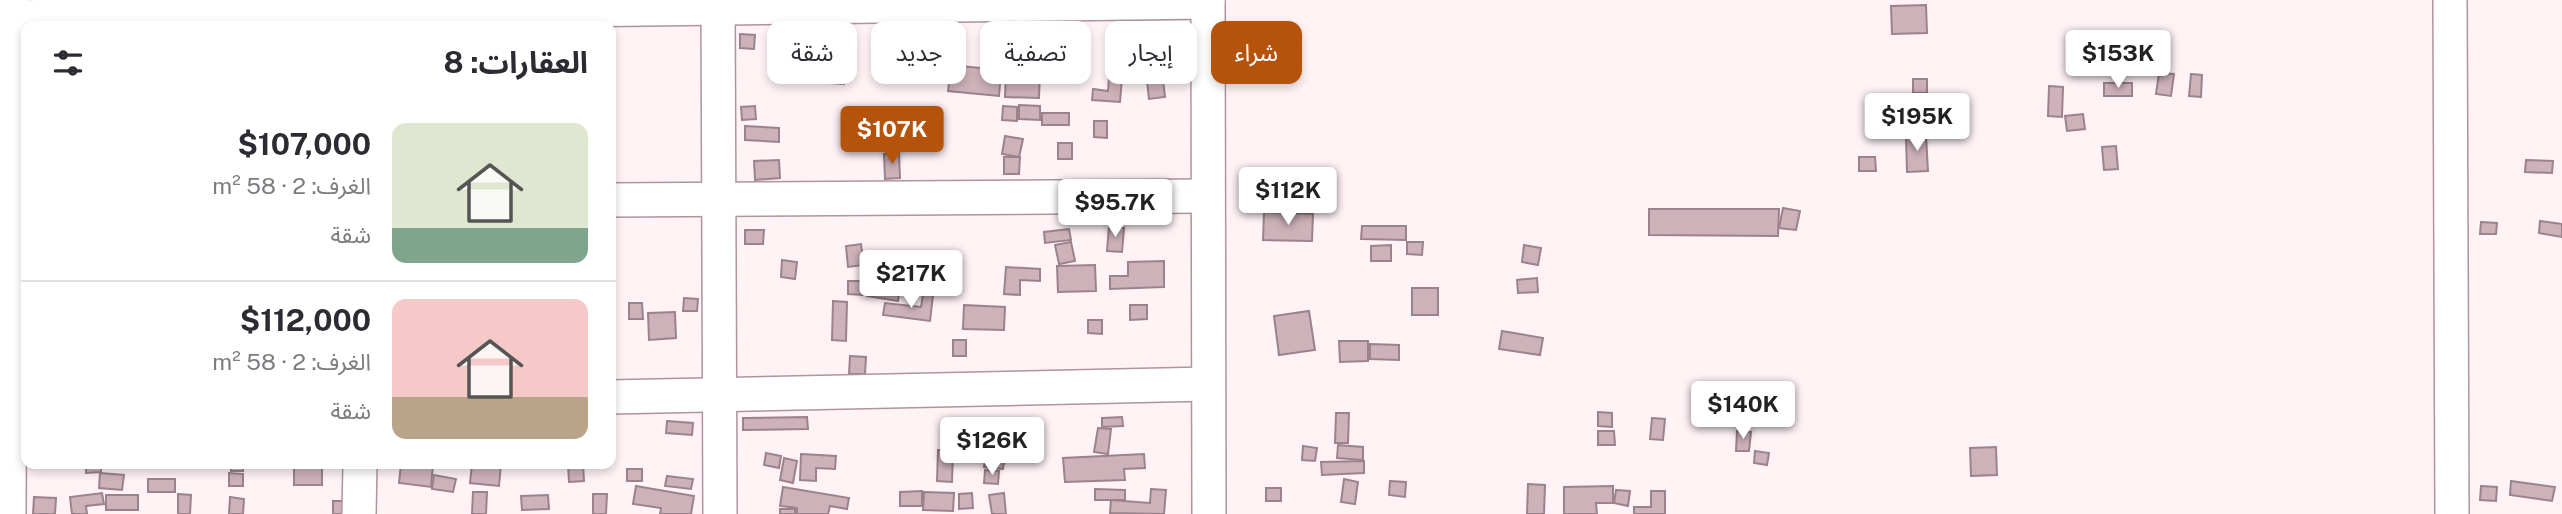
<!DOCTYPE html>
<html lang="ar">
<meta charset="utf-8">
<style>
body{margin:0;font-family:"Public Sans","Noto Sans Arabic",sans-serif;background:#f2f2f3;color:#2b2b33;direction:rtl;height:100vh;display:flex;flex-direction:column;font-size:26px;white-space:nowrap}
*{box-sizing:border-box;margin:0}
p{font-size:23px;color:#7c7c81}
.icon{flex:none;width:38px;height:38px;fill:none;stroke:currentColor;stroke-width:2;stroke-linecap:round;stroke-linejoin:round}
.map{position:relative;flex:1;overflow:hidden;direction:ltr}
.details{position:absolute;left:21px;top:21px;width:595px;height:448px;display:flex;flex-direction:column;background:#fff;border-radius:14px;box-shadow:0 4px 10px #0003;direction:rtl}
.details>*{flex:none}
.hud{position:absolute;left:637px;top:21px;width:665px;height:63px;direction:rtl;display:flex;gap:14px}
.price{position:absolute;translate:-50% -60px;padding:0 16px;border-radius:7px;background:#fff;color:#222;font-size:23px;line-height:46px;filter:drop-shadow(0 2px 4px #0008)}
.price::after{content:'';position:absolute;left:50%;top:42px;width:21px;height:16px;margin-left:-10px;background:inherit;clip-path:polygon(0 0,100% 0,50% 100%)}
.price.selected{background:#b45309;color:#fff}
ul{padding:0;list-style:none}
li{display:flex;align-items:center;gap:21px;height:175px;padding:0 28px}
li+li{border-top:2px solid #e1e1e2}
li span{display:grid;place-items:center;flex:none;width:196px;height:140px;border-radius:14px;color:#555}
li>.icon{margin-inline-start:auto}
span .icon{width:84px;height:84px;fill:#fffc;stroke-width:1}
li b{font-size:30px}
h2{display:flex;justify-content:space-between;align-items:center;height:84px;padding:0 28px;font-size:30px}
.tag{padding:0 24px;border-radius:14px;background:#fff;box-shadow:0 4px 10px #0003;font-size:24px;line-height:63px}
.tag.selected{background:#b45309;color:#fff}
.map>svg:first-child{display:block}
.building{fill:#ceb2ba;stroke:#9c828a;stroke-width:2}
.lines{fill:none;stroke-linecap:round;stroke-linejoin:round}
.minor-casing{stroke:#af949c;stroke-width:36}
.minor{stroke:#fff;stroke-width:33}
</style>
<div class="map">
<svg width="2562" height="514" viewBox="0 0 2562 514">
<rect width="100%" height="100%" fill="#fff3f6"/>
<g class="building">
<path d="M1926,5L1927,33L1892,34L1891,6Z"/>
<path d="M740,34L755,35L754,49L740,48Z"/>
<path d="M781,37L793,39L790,57L778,55Z"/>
<path d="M794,37L816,41L813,58L791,55Z"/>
<path d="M933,47L950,49L947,63L932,61Z"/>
<path d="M992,49L1003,50L999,96L948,91L951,65L990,69Z"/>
<path d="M831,66L845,67L844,84L830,83Z"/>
<path d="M1162,71L1165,97L1149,99L1146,72Z"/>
<path d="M1006,72L1040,73L1039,98L1005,97Z"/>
<path d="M2159,73L2174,74L2171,96L2156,94Z"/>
<path d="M2191,74L2202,75L2201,97L2189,96Z"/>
<path d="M1109,77L1122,78L1120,102L1092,100L1093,89L1108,91Z"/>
<rect x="1913" y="79" width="14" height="14"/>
<rect x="2104" y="83" width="28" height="13"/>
<path d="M2049,86L2063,87L2062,117L2048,116Z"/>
<path d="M1912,104L1927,105V120L1912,119Z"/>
<path d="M1019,105L1040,106V120L1019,119Z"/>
<path d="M755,106L756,119L742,120L741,107Z"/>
<path d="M1003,106L1017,107V121L1002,120Z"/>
<rect x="1042" y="113" width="27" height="12"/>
<path d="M2083,114L2085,129L2067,131L2065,116Z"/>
<path d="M1094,121H1107V138L1094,137Z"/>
<path d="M745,126L779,128V142L745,140Z"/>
<path d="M885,127L899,128V140L885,139Z"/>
<path d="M1906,135H1926L1928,171L1907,172Z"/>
<path d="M1005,136L1023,139L1019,157L1002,154Z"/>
<rect x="1058" y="143" width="14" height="16"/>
<path d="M2116,146L2118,169L2104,170L2102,147Z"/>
<path d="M884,154H899L900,178L885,179Z"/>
<path d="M1004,157H1020L1019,174H1004Z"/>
<path d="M1859,157H1875L1876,171H1859Z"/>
<path d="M779,160L780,178L755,180L754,161Z"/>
<path d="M2526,160L2553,161L2552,173L2525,172Z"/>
<path d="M1783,208L1800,211L1796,230L1779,228Z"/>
<path d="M1649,209H1779L1778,236L1649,235Z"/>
<path d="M1264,212L1313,214L1312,241L1263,240Z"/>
<path d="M2540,221L2562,224V237L2539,233Z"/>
<path d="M2481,222L2497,223L2496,234H2480Z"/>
<path d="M1362,226H1406V240L1361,239Z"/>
<path d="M1109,227L1124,228L1122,252L1107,251Z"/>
<path d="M1069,229L1071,240L1045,243L1044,232Z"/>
<path d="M745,230H764L763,244H745Z"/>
<path d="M1071,242L1075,261L1059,264L1055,245Z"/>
<path d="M1407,242H1423L1422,255L1407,254Z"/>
<path d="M861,244L864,265L848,267L846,246Z"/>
<path d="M1391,245V261H1371V246Z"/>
<path d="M1524,245L1541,248L1538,265L1522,262Z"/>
<path d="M782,260L797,262L795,279L781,277Z"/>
<path d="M1164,261V287L1110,289V276H1128V262Z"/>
<path d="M1095,265L1096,291L1058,292L1057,266Z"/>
<path d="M1006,267L1040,269V281L1020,280V295L1004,294Z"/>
<path d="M1537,278L1538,292L1518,293L1517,280Z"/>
<path d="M848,281H864L863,295L848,294Z"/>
<path d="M869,282L900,287L898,301L867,296Z"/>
<rect x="1412" y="288" width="26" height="27"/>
<path d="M923,294L933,295L930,321L883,315L885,303L921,307Z"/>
<path d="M684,298L698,299L697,311H683Z"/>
<path d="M833,301L847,302L846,341L832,340Z"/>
<path d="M629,303H642L643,319H629Z"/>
<path d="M964,305L1005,307L1004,330L963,329Z"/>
<path d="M1130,305H1147V319L1130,320Z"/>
<path d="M1309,311L1315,350L1279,355L1274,316Z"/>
<path d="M675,312L676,338L649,340L648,313Z"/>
<path d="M1088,320H1102V334L1088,333Z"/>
<path d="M1502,331L1543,338L1540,355L1499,349Z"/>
<rect x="953" y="340" width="13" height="16"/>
<path d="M1339,341H1368V361L1340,362Z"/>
<path d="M1370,344L1399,345V360L1370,359Z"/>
<path d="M850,356L866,357L865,374H849Z"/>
<path d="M1598,412L1612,413V427L1598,426Z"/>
<path d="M1336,413H1349L1348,443H1335Z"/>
<path d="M807,417L808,429L743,430V418Z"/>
<path d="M1122,417L1123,426L1102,427V418Z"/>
<path d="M1652,418L1665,419L1663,440L1650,439Z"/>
<path d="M667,421L693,423L692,435L666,433Z"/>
<path d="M1098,428L1111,429L1108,454L1094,452Z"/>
<path d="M1598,431H1614L1615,445H1598Z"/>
<path d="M1737,431L1751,432L1749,451H1736Z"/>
<path d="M1338,445L1363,447V460L1337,458Z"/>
<path d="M1303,446L1317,448L1315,461L1302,460Z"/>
<path d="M1996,447L1997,475L1971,476L1970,448Z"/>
<path d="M938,450L953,451L952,482L937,481Z"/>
<path d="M1755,451L1769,453L1767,465L1754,463Z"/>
<path d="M766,453L781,456L779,468L764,465Z"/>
<path d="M801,454L836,456L835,469L816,468V481L800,480Z"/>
<path d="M986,454L1005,456L1003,469L984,467Z"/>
<path d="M1144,454L1145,468L1124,469L1125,480L1065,482L1063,458Z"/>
<path d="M784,458L797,461L793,483L780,480Z"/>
<path d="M1364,461V473L1322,475L1321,462Z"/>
<path d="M86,464H101V472L86,473Z"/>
<rect x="231" y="464" width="12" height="7"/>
<rect x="294" y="464" width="28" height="21"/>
<path d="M401,464H433L431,487L399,483Z"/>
<path d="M472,464H501L499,486L470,483Z"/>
<path d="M568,464H583L584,481L569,482Z"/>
<rect x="627" y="469" width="15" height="12"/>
<path d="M985,470L999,471L998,484L984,483Z"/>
<path d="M100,473L124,475L122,490L99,488Z"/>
<path d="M229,473L243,474V486H229Z"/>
<path d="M434,475L456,479L453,492L432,489Z"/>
<path d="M667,476L693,479L691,489L665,486Z"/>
<rect x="148" y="479" width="27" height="13"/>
<path d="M1344,479L1358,482L1355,504L1341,502Z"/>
<path d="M1390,481L1406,482L1405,497L1389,495Z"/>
<path d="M2511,481L2555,487L2552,501L2510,495Z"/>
<path d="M1528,484L1545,485L1544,514H1527Z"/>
<path d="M636,486L694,496L691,514H660L661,508L633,504Z"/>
<path d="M1613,486V503H1596L1597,514H1564V487Z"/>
<path d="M2481,486L2497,487L2496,501L2480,500Z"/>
<path d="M783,487L849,498L847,509L830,506L828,514H797V508L780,506Z"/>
<rect x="1266" y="488" width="15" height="13"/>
<path d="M1095,489L1125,490V500H1095Z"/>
<path d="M1151,489L1166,490L1164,514L1110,513L1111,500L1150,503Z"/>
<path d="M1616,490L1630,491L1628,506L1614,503Z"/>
<path d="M922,491V506H900V492Z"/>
<path d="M1651,491H1665V514H1634V507H1651Z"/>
<path d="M473,492H487L486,514H472Z"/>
<path d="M924,492L954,493L953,511L923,510Z"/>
<path d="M102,493L104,504L86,506L87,514H72L70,497Z"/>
<path d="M972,493L973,508L959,509V494Z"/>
<path d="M1004,493L1006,514H992L989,495Z"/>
<path d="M178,494L191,495L190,514H178Z"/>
<path d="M593,494H607L606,514H593Z"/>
<rect x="106" y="495" width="32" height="15"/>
<path d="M548,495L549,509L522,510L521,496Z"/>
<path d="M34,497L56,498L55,514H33Z"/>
<path d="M230,497L244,499L243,514H229Z"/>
<path d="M333,501H347L346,514H333Z"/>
<rect x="780" y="509" width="15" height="5"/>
</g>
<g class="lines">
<defs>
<g id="minor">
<path d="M718,0L720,514"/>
<path d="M1208,0L1209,514"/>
<path d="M2450,0L2452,514"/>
<path d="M0,17L1208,2"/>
<path d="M611,200L1208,196"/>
<path d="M611,397L1208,384"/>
<path d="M9,514L11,0"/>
<path d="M359,514L360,464"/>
</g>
</defs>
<use href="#minor" class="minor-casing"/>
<use href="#minor" class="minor"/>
</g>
</svg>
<b class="price" style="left:2118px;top:90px">$153K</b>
<b class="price" style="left:1917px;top:153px">$195K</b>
<b class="price selected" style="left:892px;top:166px">$107K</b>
<b class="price" style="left:1288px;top:227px">$112K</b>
<b class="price" style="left:1115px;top:239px">$95.7K</b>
<b class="price" style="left:911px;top:310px">$217K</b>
<b class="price" style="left:1743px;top:441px">$140K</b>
<b class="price" style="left:992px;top:477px">$126K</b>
<div class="hud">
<a class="tag selected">شراء</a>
<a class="tag">إيجار</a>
<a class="tag">تصفية</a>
<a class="tag">جديد</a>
<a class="tag">شقة</a>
</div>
<section class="details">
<h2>العقارات: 8<svg class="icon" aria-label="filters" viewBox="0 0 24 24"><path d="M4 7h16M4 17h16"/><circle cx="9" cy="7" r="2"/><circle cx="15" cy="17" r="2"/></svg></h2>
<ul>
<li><span style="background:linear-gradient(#dfe7d0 75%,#7fa58c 0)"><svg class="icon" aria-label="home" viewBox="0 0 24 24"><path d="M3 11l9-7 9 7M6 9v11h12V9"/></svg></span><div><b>$107,000</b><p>الغرف: 2 · 58 m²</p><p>شقة</p></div></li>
<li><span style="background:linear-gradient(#f6c9c9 70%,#b9a48a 0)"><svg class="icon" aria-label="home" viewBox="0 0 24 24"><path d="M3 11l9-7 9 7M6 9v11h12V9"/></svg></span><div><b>$112,000</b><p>الغرف: 2 · 58 m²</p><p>شقة</p></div></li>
</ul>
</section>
</div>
